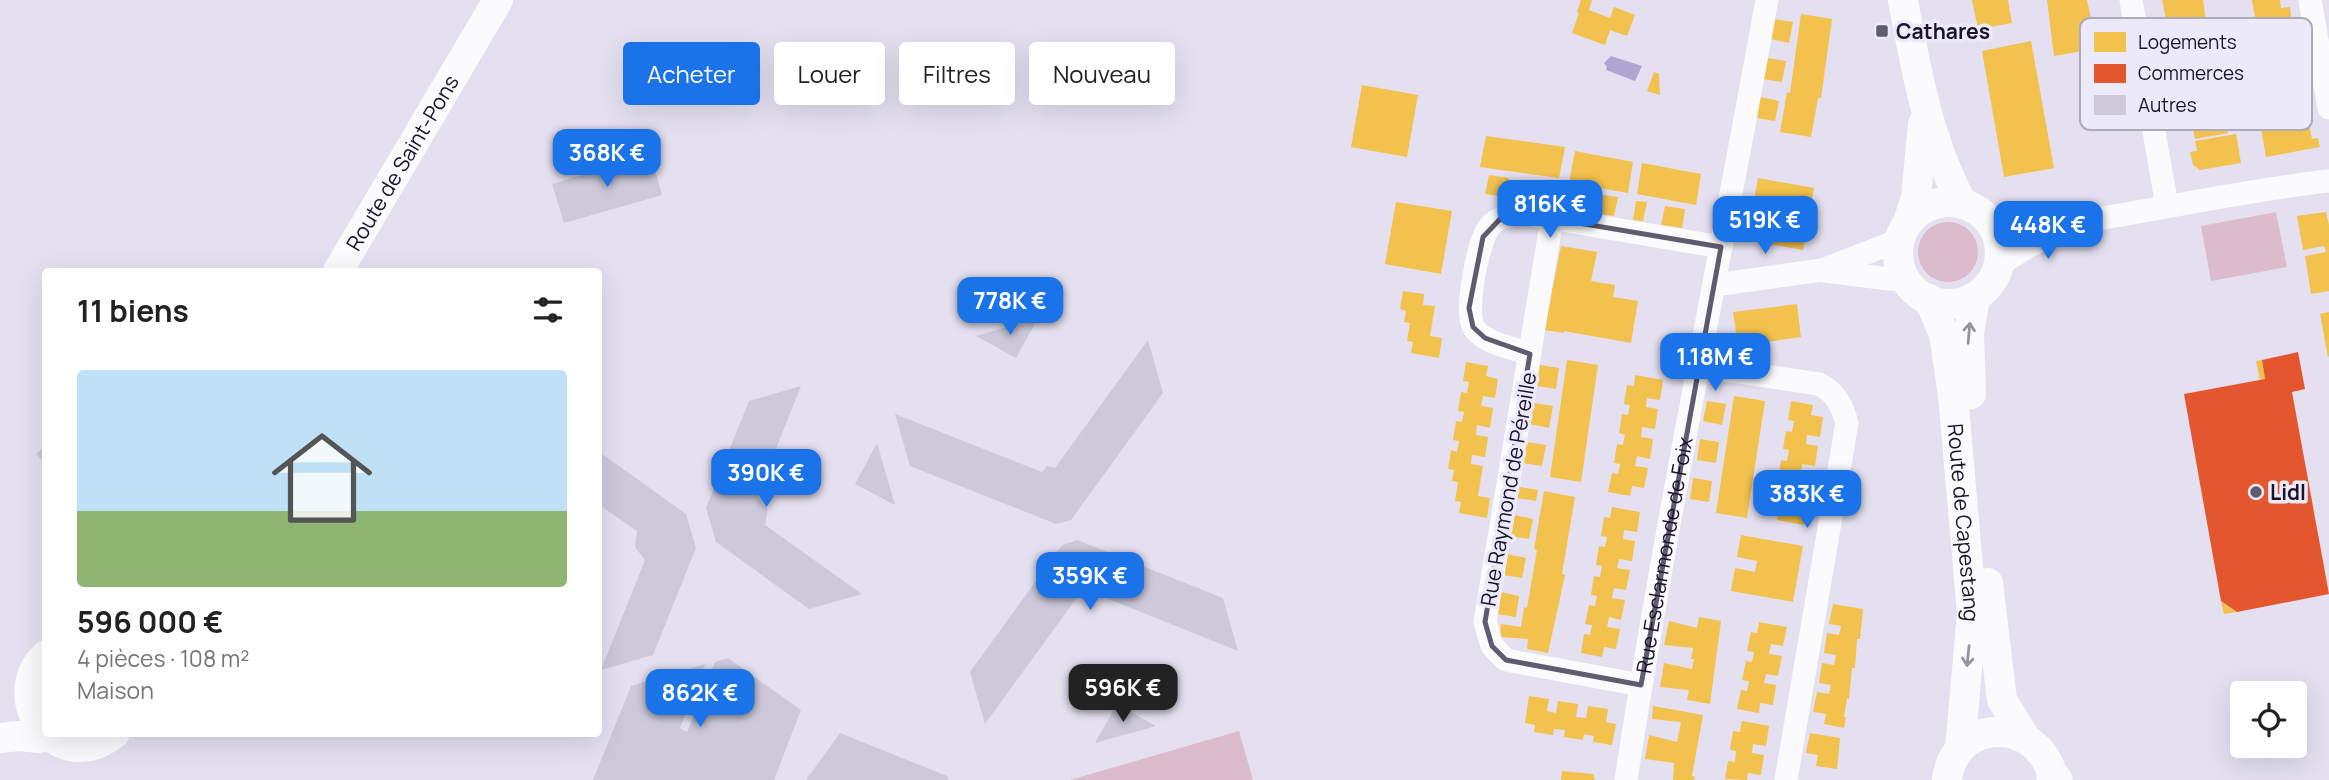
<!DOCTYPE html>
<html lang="fr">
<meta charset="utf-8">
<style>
body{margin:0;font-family:Manrope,sans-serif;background:#f2f2f2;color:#222;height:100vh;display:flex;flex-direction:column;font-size:26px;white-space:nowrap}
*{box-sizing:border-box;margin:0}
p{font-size:23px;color:#767676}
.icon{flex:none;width:38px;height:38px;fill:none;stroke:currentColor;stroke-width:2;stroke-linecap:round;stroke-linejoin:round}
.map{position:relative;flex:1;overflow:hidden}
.sheet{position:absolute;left:42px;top:268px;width:560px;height:469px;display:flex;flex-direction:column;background:#fff;border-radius:7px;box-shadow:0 7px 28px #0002}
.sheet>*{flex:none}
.top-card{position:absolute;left:623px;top:42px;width:665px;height:63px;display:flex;gap:14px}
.tools{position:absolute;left:2230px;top:681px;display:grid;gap:14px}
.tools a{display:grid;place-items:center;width:77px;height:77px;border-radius:7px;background:#fff;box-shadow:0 7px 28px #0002;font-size:35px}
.price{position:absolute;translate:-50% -60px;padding:0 16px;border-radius:14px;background:#1a73e8;color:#fff;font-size:23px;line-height:46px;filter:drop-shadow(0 2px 4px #0008)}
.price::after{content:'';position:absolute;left:50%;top:42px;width:21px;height:16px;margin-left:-10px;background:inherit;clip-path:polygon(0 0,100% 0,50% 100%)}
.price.active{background:#222;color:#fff}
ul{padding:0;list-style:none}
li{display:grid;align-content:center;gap:14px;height:371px;padding:0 35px}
li span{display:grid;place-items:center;height:217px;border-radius:7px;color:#555}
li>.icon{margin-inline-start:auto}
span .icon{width:126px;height:126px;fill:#fffc;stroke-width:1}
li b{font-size:30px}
h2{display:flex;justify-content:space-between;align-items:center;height:84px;padding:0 35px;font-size:30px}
.tag{padding:0 24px;border-radius:7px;background:#fff;box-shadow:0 7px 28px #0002;font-size:24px;line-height:63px}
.tag.active{background:#1a73e8;color:#fff}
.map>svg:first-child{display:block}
.green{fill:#dcbbcd}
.water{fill:#b0a5d2}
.homes{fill:#f2c14e}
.shops{fill:#e4572e}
.building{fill:#cdc9db}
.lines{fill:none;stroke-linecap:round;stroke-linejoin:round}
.minor{stroke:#fbfafd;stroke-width:23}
.major{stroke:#fbfafd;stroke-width:30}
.highway{stroke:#fbfafd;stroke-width:35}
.oneway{stroke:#96929e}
.marked{fill:none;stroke:#615b70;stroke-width:5;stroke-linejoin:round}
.poi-dot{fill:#615b70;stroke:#eceaf8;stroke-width:2.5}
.labels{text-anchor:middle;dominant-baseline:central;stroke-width:7;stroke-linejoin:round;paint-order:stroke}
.poi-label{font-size:21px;font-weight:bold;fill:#1a132b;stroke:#eceaf8;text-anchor:start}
.street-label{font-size:21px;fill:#1a132b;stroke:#eceaf8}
.key{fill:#eceaf8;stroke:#adaaba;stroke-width:2}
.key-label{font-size:19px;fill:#1a132b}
</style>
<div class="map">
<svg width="2329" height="780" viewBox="0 0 2329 780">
<rect width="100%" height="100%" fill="#e4e0f0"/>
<g class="green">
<path d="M2276,212L2287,267L2211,281L2201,226Z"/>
<circle cx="1948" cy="252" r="30"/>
<path d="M1239,731L1253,780H1070Z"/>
</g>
<path class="water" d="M1611,56L1642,66L1635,81L1606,70L1607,67L1604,63Z"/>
<g class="homes">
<path d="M1581,0H1592L1589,10L1610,18L1614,7L1635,15L1627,36L1610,30L1605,45L1572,33L1579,13L1577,12Z"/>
<path d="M1972,0H2008L2012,23L1978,29Z"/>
<path d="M2047,0H2087L2091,19L2103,17L2104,26L2095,28L2099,48L2054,56Z"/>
<path d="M2162,0H2203L2206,22L2174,28L2172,18L2166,19Z"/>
<path d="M2252,0H2280L2281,8L2290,7L2296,56L2284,58L2287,76L2252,82L2247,54L2261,51Z"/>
<path d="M1801,14L1832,19L1821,98H1818L1811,137L1780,132L1787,92L1790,93Z"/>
<path d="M1774,19L1793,22L1789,43L1770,39Z"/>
<path d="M2031,41L2054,168L2004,177L1982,51Z"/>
<path d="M1767,58L1786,61L1782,82L1763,79Z"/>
<path d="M1654,72L1659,74L1660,95L1647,91Z"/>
<path d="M1362,85L1418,95L1407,157L1351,147Z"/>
<path d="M2290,95L2293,112L2306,110L2312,139L2318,138L2320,147L2266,157L2256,101Z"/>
<path d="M1760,97L1779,101L1775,121L1757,118Z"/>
<path d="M2223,107L2228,133L2195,139L2193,129L2186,130L2184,114Z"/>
<path d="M2236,134L2241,163L2200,170L2193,165L2190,152L2197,151L2195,141Z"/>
<path d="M1486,136L1565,147L1559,178L1480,167Z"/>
<path d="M1575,151L1633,162L1628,193L1569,183Z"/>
<path d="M1642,163L1701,174L1696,205L1637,194Z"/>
<path d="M1489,175L1509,178L1506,197L1485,194Z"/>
<path d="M1758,178L1814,188L1803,250L1747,240Z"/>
<path d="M1528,182L1549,185L1546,204L1525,201Z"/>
<path d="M1568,189L1579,191L1576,210L1565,208Z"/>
<path d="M1596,194L1618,197L1614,216L1593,213Z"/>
<path d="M1636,201L1647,202L1643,221L1633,220Z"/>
<path d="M1396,202L1452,211L1441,274L1385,264Z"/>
<path d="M1665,206L1685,209L1682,228L1661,225Z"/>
<path d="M2326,212L2329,225V291L2311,294L2305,256L2326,252L2324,246L2303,250L2297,216Z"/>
<path d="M1561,246L1597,252L1591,281L1615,285L1613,297L1638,301L1631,343L1564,331V333L1544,330Z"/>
<path d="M1403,291L1424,294L1423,305L1435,306L1430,336L1442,338L1439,358L1411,353L1413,342L1407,341L1410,323L1404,322L1406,311L1400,309Z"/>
<path d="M1797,304L1801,337L1738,346L1733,312Z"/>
<path d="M2329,312V356L2328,357L2320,314Z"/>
<path d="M1567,360L1598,365L1581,482L1550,477Z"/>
<path d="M2262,360L2265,379L2260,380L2256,361Z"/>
<path d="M1466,362L1488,366L1486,376L1498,379L1495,398L1483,396L1481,406L1493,408L1490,428L1477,425L1476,435L1488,437L1485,457L1472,455L1471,464L1483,466L1478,496L1490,498L1487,518L1459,513L1461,502L1455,501L1458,482L1452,481L1454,470L1448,469L1451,450L1457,452L1459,441L1453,440L1456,421L1462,422L1464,412L1458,411L1461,392L1467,393L1469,382L1463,381Z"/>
<path d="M1540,365L1559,368L1556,389L1537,386Z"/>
<path d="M1635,375L1663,380L1660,400L1647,398L1646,407L1658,409L1655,429L1642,427L1641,437L1653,439L1650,459L1637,456L1635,466L1648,468L1644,488L1632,486L1630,496L1608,492L1612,473L1618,474L1620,464L1614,463L1617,444L1623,445L1625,435L1619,433L1622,414L1628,415L1630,405L1624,404L1627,385L1634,386Z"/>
<path d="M1734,396L1765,401L1747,518L1716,513Z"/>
<path d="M1707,401L1726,404L1722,425L1703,421Z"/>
<path d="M1791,401L1813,405L1811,415L1823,417L1820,437L1807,435L1806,444L1818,446L1815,466L1802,464L1801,474L1813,475L1810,496L1797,493L1796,503L1808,505L1804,525L1777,520L1779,509L1772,508L1776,490H1782L1784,480L1778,479L1781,460L1787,461L1789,450L1783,449L1786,431L1792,432L1794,421L1788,420Z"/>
<path d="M1534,403L1553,406L1549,428L1530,424Z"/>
<path d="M1700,439L1719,442L1716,463L1697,460Z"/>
<path d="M1527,442L1546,445L1542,466L1523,463Z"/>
<path d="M1693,478L1712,481L1709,502L1690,499Z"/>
<path d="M1519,487L1538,490L1536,501L1517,498Z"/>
<path d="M1544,491L1575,497L1562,574L1565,575L1548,653L1527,649L1528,639L1500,637L1501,624L1521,627L1524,607L1527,608L1537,550L1534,549Z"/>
<path d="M1612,507L1640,512L1637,532L1624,530L1623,539L1635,541L1632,561L1619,559L1617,568L1630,570L1626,590L1614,588L1612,598L1625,600L1621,620L1609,617L1607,627L1620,629L1616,649L1604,647L1602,657L1581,653L1584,634L1590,635L1592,625L1585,624L1589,605L1595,606L1597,596L1591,595L1594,576L1600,577L1602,566L1596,565L1599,546L1605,547L1607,537L1601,536L1604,517L1610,518Z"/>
<path d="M1514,515L1533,519L1529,539L1510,536Z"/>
<path d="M1741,535L1803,546L1793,602L1731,591L1735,568L1755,572L1757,561L1737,557Z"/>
<path d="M1507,554L1526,558L1522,578L1503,575Z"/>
<path d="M1501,592L1519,596L1516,617L1497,614Z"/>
<path d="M2221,601L2237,612L2224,614Z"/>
<path d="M1833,604L1863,609L1860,639H1857L1855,668H1852L1849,699L1847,698L1844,717H1846L1844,728L1824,724L1826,714L1813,712L1817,692L1829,694L1831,685L1819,683L1822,663L1834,665L1836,655L1824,653L1827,633L1839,635L1841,626L1829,624Z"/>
<path d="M1699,617L1721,621L1710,704L1687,700L1689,690L1660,687L1664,663L1692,669L1694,659H1691L1693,648L1664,645L1669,621L1697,628Z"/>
<path d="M1759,622L1787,627L1783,646L1771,644L1769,654L1782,656L1778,676L1766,674L1764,683L1776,685L1773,705L1760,703L1759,713L1737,709L1741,690L1747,691L1749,681L1742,680L1746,661L1752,662L1754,652L1747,651L1751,632L1757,633Z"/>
<path d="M1529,696L1549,699L1547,711L1556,713L1558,701L1578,704L1576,717L1586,718L1588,706L1608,709L1606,722L1616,724L1612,745L1593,742L1594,736L1584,734L1583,740L1564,737L1565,730L1554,729L1553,735L1534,732L1535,725L1525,723Z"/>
<path d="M1653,706L1703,715L1692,776L1695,777L1694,780H1673L1674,763L1645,759L1649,735L1677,742L1681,722L1652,719Z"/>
<path d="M1742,721L1769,726L1766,746L1753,744L1752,753L1764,755L1761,775L1748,773L1747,780L1725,779L1728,761L1735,762L1736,751L1730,750L1733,731L1740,732Z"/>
<path d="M1810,733L1840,738L1837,769L1816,766L1818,755L1806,753Z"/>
<path d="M1562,771L1593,774L1595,780H1561Z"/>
</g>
<path class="shops" d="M2298,352L2305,389L2292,392L2329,594L2237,612L2221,601L2184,394L2265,379L2262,360Z"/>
<g class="building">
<path d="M651,155L662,195L564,223L552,184L586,174L584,171L593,168L594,172Z"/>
<path d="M1038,318L1016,358L976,336Z"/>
<path d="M1148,340L1163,393L1071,520L1056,524L910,466L895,414L1042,472L1047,466L1055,468Z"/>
<path d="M801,386L757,496L768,509L765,525L862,594L809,609L716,542L706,508L749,401Z"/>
<path d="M877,443L895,505L855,484Z"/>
<path d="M46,445V464L36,454Z"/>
<path d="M598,451L686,514L696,548L653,655L601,670L645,560L635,547L637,531L598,504Z"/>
<path d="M1077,540L1223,598L1238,651L1091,592L1086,599L1078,596L985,724L970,672L1062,545Z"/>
<path d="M728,658L801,710L774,780H593L631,686L705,664L680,728L687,732L715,662Z"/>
<path d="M1117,704L1156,726L1095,743Z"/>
<path d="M840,733L947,776L949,780H806Z"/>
</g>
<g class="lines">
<g class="minor">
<path d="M2131,0L2167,206"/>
<path d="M2310,0L2329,108"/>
<path d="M1552,219L1485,622L1492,646L1506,660L1641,685"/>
<path d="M1993,226C2021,220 2051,227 2079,222C2162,209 2245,190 2329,181"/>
<path d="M1999,265L2029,246L2069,227"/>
<path d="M1825,271L1889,279H1905"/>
<path d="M1715,285L1822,270L1900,240"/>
<path d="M1530,354C1514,348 1481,343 1473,326C1465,309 1478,240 1490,226C1498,217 1509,216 1520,213L1721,247"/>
<path d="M1697,366L1819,384C1836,393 1842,405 1847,423L1786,780"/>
<path id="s1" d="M1626,780C1666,519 1720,260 1767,0"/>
</g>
<g class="major">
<path d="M1903,0C1916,70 1928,139 1962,203"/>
<circle cx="1949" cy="253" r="51"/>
<path d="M1908,222L1916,198L1923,124"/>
<path id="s2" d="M338,271L498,0"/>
<path id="s3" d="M1929,299L1944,334L1953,395L1972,613L1960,749"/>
<path d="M1971,394L1969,333L1975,297"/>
<path d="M1988,583L2002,700L2024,736"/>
<path d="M46,655C0,697 58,780 115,733"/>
<path d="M0,738L19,736L39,738"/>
<path d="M1947,780C1954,717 2040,715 2054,780"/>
</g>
<path class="highway" d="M2054,779L2055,780"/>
</g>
<defs><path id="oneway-shaft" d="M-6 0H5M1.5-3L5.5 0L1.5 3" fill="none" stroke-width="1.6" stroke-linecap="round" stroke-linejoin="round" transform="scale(1.75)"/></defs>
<g class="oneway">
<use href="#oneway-shaft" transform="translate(1969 333) rotate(-85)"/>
<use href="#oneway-shaft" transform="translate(1968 656) rotate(96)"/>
</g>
<path class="marked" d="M1520,213L1721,247L1641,685L1506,660L1492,646L1485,622L1530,354L1485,338L1473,327L1469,308L1483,237L1502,217Z"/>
<g class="poi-dot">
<rect x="1875" y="24" width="14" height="14" rx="3.5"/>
<circle cx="2256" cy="492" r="7"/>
</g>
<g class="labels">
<g class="poi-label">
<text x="1896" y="31">Cathares</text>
<text x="2270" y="492">Lidl</text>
</g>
<g class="street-label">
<text stroke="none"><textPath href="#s2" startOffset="126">Route de Saint-Pons</textPath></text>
<text transform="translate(1508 489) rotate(-80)">Rue Raymond de Péreille</text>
<text stroke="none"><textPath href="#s3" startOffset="228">Route de Capestang</textPath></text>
<text stroke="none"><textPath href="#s1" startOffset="228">Rue Esclarmonde de Foix</textPath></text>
</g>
</g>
<rect x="2080" y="18" width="232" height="112" rx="10" class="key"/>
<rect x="2094" y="32" width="32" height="20" fill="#f2c14e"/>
<rect x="2094" y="64" width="32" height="19" fill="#e4572e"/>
<rect x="2094" y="95" width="32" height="20" fill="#cdc9db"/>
<g class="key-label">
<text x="2138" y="49">Logements</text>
<text x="2138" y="80">Commerces</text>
<text x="2138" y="112">Autres</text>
</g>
</svg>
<div class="tools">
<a><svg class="icon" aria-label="locate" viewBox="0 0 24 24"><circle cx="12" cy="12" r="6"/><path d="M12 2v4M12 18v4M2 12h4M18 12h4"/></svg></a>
</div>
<b class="price" style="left:607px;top:189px">368K €</b>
<b class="price" style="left:1550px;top:240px">816K €</b>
<b class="price" style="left:1765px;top:256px">519K €</b>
<b class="price" style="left:2048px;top:261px">448K €</b>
<b class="price" style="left:1010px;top:337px">778K €</b>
<b class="price" style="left:1715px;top:393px">1.18M €</b>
<b class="price" style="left:766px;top:509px">390K €</b>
<b class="price" style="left:1807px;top:530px">383K €</b>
<b class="price" style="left:1090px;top:612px">359K €</b>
<b class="price active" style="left:1123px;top:724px">596K €</b>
<b class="price" style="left:700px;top:729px">862K €</b>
<div class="top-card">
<a class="tag active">Acheter</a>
<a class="tag">Louer</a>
<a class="tag">Filtres</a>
<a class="tag">Nouveau</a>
</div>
<section class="sheet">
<h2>11 biens<svg class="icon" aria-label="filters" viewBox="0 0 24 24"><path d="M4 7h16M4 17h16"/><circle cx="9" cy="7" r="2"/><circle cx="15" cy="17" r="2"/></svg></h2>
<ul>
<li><span style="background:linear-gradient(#bfe0f5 65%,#8fb573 0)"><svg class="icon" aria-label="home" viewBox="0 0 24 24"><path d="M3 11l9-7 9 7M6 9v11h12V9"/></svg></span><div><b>596 000 €</b><p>4 pièces · 108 m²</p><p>Maison</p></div></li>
</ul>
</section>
</div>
